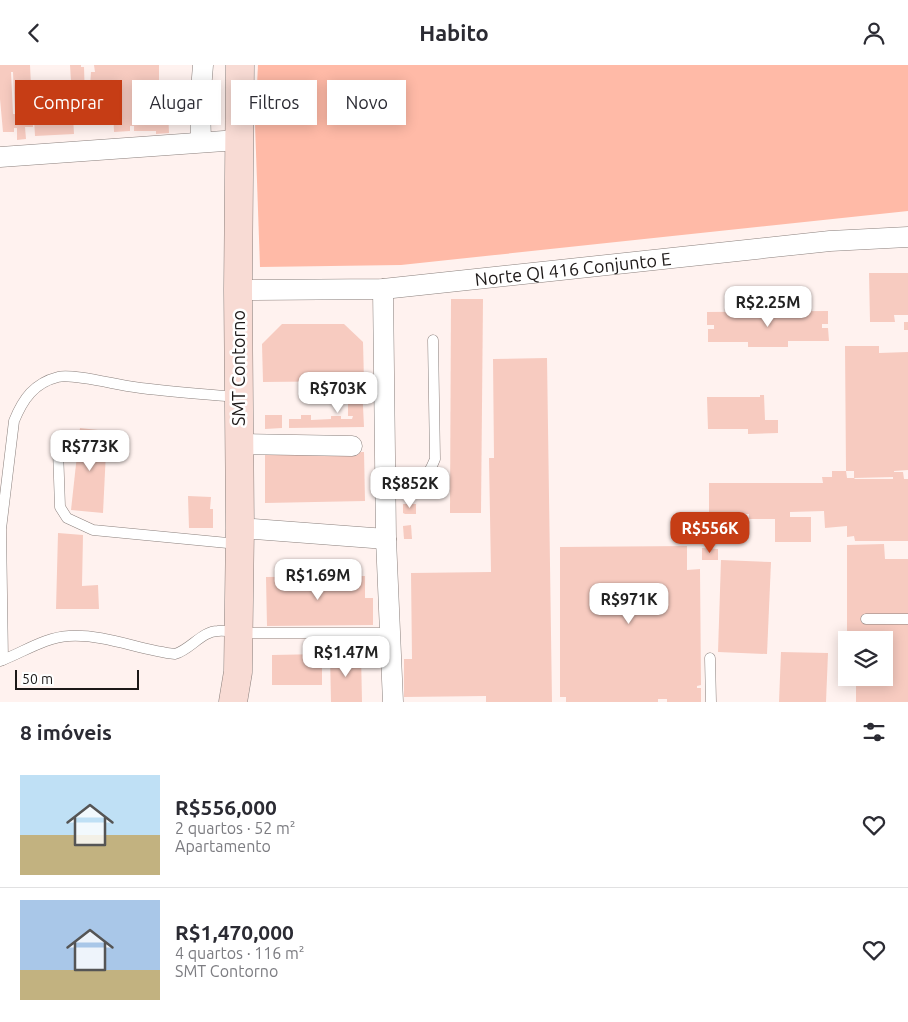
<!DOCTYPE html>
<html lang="pt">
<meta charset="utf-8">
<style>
body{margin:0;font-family:Ubuntu,sans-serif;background:#f2f2f3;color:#2b2b33;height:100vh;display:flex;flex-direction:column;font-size:19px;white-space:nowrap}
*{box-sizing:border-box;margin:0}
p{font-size:16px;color:#7c7c81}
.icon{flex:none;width:28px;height:28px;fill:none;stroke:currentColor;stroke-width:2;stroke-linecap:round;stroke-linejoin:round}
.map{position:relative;height:637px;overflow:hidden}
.panel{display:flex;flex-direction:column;background:#fff;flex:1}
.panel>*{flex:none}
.banner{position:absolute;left:15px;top:15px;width:500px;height:45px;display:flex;gap:10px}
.buttons{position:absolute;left:838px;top:566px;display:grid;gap:10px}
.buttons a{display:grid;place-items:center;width:55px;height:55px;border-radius:0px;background:#fff;box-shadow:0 2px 12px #0003;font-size:25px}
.scale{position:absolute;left:15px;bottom:12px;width:124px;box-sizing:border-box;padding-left:5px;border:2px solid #1d1918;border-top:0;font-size:14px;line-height:18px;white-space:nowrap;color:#1d1918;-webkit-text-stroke:4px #fff;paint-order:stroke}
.price{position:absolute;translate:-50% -42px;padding:0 11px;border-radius:10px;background:#fff;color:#222;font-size:16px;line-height:32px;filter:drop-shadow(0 1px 2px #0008)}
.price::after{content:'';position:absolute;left:50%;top:30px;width:15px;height:11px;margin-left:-8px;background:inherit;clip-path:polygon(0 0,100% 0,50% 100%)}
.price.active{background:#c63d15;color:#fff}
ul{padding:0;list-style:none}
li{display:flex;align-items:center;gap:15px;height:125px;padding:0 20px}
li+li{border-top:1px solid #e1e1e2}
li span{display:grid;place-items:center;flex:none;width:140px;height:100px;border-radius:0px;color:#555}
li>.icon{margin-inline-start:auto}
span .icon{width:60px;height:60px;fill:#fffc;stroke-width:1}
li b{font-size:21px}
h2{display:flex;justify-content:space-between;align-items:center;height:60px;padding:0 20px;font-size:21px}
.chip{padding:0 18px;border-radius:0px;background:#fff;box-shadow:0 2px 12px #0003;font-size:18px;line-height:45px}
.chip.active{background:#c63d15;color:#fff}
header{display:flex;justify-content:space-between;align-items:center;height:65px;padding:0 20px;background:#fff;font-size:22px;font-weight:700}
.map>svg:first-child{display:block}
.green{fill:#ffbaa7}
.building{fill:#f7cbc0;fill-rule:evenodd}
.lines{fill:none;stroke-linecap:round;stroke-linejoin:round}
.lane-casing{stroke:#8b807d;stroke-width:11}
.street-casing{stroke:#8b807d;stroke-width:21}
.secondary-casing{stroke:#8b807d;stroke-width:29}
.lane{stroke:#fff;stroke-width:10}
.street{stroke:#fff;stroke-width:20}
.secondary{stroke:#f8dbd4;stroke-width:28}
.labels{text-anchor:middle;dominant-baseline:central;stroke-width:5;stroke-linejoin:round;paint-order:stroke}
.street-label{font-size:18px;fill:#1d1918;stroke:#fff}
</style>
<header><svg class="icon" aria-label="back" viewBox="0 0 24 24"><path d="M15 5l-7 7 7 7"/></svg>Habito<svg class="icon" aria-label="person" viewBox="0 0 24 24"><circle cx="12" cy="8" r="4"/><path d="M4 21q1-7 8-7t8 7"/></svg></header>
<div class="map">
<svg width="908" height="637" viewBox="0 0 908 637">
<rect width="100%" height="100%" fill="#fff2ef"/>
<path class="green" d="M258,0H908V146L401,200L260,202L255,59Z"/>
<g class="building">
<path d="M0,0H30L33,62H25L26,74L17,75V63H14V67H3L0,34ZM11,7H13L15,49H13Z"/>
<path d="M70,0H81V2H84L85,34H72L74,69L35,71L32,19L71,16Z"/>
<path d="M94,0H159V19H135L136,43L153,42V45L168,44L169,68L156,69V66H134V61H130V66L114,67L113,43H115V39H113L112,21H90L91,7H95Z"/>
<path d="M869,208H908V250H894L895,257H870Z"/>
<path d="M451,234H483L481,448H450Z"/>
<path d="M828,246V259H822V263H828L829,276H788V282H748V277H708V264H714V260H707V247Z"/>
<rect x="904" y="257" width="4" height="8"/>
<path d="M282,259H344L363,277L364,316L263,317L262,279Z"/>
<path d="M845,281H879V288L908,287V405L894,406V407H903L904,414H908V476H855L854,471L847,472V461L825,463L824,446L790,447V452H811V477H775V454H749V449H709V418H823L822,412H832V406H846L847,413H854V406H846ZM893,412V414H855L854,413Z"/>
<path d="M547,293L552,637H486V631L404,632V594H412L411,508L491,507L489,393H494L493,294Z"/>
<path d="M362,320L364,362L289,363V354H301V350H311V355L331,354V351H341V354H352L353,351H348V321Z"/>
<path d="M760,330H764L765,355H778V368L748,369V364H708L707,332H760Z"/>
<path d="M265,350H282V363L265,364Z"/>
<path d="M80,363L107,366L103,448L71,445Z"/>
<path d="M364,387L365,436L265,438V389Z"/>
<path d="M188,431L211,432L210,444H213V463H189Z"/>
<path d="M403,439H416V449H405L403,448Z"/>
<path d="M411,460L412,474H404L403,461Z"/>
<path d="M58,468L83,470L82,521L98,520L99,544H56Z"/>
<path d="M884,479L885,494H908V637H856V612H884V575H847V480Z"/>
<path d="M687,481V505L700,504L701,620L697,621V623H701V637H667V634H658V637H566V632H560V482Z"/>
<path d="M702,483L718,484V495H702Z"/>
<path d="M721,495L771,497L767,589L718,587Z"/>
<path d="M365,511V533H373V560L267,561L266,512Z"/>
<path d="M781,587L828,588L826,637H779Z"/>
<path d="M322,589V620H272V590Z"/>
<path d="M330,589H361L362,637H331Z"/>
</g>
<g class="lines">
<defs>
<g id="lane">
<path d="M58,384L60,442L67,453L93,465L238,479"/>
<path d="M385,426C413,423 424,422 435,394L433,275"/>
<path d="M866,554H908"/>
<path d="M710,593L711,637"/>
<path d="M3,595L1,464L14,356C23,334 34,318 58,312C71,308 117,320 134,322C168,327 203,329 237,332"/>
<path d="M0,596C22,588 45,572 69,571C106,569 139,585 175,589C190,585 202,566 218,566C224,565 232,567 238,568H390"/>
</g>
<g id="street">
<path d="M201,77L200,38L203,0"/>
<path d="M0,92L238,75"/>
<path d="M383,224L386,474L393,637"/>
<path id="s1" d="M238,225L383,224L830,176L908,172"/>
<path d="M239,379L352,381"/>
<path d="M240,463L386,474"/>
</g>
<path id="secondary" d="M233,637L238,607L240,463L238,225L240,0"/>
</defs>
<use href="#lane" class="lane-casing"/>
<use href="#street" class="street-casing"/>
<use href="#secondary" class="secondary-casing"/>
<use href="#lane" class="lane"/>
<use href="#street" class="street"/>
<use href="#secondary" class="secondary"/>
</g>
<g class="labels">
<g class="street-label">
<text stroke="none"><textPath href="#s1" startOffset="336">Norte QI 416 Conjunto E</textPath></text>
<text transform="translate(238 303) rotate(-90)">SMT Contorno</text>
</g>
</g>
</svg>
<div class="buttons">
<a><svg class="icon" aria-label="layers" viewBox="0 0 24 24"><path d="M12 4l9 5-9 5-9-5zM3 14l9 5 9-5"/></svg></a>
</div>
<div class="scale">50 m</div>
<b class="price" style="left:768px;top:263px">R$2.25M</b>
<b class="price" style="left:338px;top:349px">R$703K</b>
<b class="price" style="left:90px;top:407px">R$773K</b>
<b class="price" style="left:410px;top:444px">R$852K</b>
<b class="price active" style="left:710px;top:489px">R$556K</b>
<b class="price" style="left:318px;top:536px">R$1.69M</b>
<b class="price" style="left:629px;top:560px">R$971K</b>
<b class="price" style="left:346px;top:613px">R$1.47M</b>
<div class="banner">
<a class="chip active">Comprar</a>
<a class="chip">Alugar</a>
<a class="chip">Filtros</a>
<a class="chip">Novo</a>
</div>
</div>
<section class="panel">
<h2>8 imóveis<svg class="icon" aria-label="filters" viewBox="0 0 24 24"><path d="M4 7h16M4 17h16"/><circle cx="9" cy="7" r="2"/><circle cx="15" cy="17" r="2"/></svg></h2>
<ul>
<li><span style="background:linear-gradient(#bfe0f5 60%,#c2b280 0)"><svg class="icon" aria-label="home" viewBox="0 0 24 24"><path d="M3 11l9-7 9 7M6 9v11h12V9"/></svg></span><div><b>R$556,000</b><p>2 quartos · 52 m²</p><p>Apartamento</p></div><svg class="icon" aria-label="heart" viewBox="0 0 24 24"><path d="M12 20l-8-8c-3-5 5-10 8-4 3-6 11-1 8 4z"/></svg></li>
<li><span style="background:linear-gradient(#a9c7e8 70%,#c2b280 0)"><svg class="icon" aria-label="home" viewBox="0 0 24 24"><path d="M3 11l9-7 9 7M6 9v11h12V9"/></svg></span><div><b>R$1,470,000</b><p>4 quartos · 116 m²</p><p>SMT Contorno</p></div><svg class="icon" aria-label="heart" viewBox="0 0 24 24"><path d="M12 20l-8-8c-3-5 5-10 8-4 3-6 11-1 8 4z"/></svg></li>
</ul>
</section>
